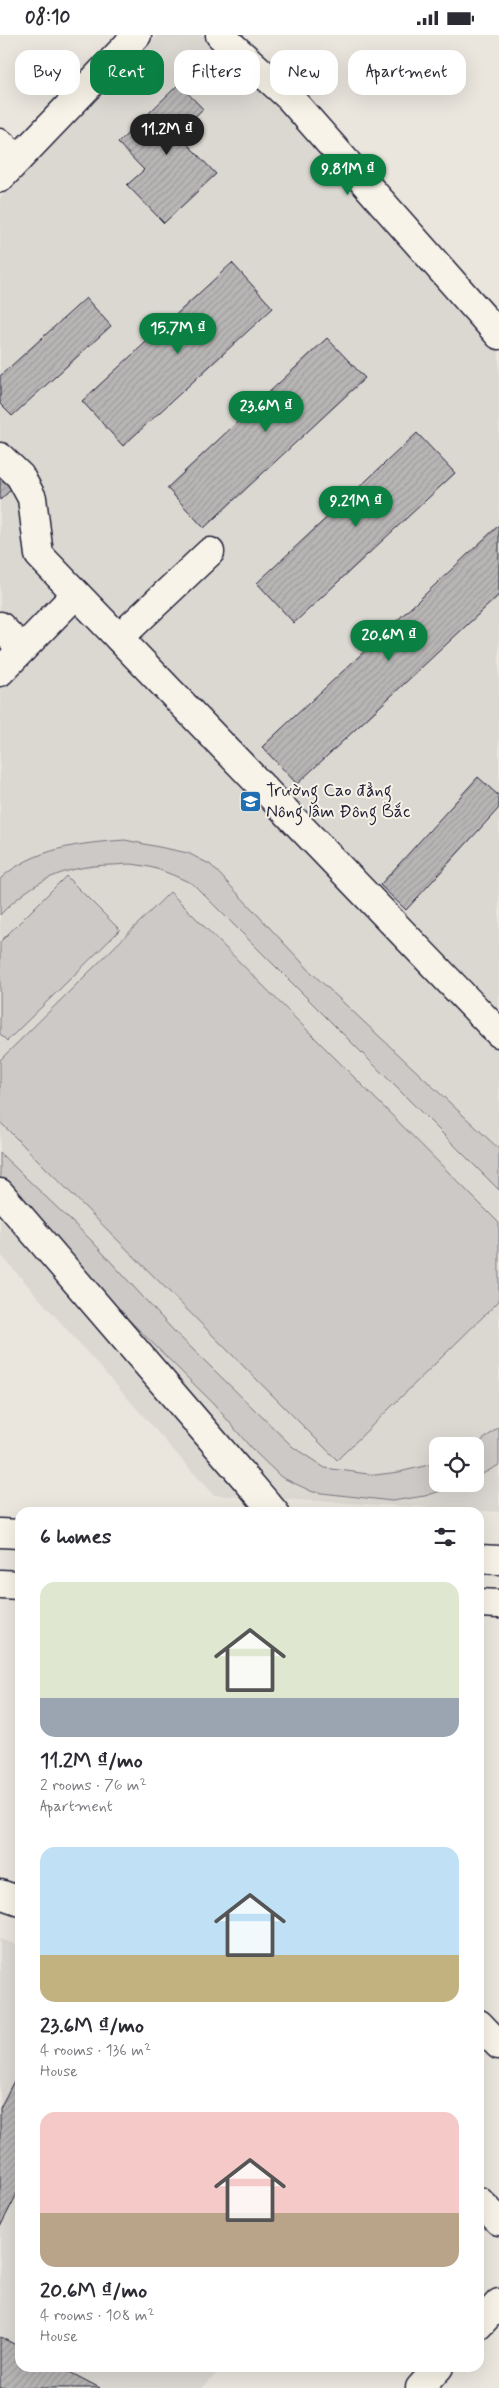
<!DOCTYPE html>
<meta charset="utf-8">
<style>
body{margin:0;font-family:Mynerve,sans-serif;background:#f7f7f7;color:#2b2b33;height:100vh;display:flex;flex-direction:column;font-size:19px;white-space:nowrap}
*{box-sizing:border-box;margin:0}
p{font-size:16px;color:#7c7c81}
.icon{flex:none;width:28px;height:28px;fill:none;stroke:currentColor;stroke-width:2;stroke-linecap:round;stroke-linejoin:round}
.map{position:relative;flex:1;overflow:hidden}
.drawer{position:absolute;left:15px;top:1472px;width:469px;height:865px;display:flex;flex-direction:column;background:#fff;border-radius:15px;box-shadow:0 5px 20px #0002}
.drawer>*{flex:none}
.guide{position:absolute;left:15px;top:15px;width:470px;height:45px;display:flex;gap:10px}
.fabs{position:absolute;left:429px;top:1402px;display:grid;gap:10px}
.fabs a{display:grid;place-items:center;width:55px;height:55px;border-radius:10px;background:#fff;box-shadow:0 5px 20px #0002;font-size:25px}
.price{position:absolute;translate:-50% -42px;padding:0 11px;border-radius:18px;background:#0b8043;color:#fff;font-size:16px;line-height:32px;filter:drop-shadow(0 1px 2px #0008)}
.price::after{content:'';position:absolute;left:50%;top:30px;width:15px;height:11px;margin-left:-8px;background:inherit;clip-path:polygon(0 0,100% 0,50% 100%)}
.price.selected{background:#222;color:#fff}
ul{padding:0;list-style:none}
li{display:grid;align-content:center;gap:10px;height:265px;padding:0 25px}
li span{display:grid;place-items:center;height:155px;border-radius:15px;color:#555}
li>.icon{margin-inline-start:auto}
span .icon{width:90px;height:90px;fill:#fffc;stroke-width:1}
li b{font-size:21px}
h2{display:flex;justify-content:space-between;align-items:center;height:60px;padding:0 25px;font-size:21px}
.pill{padding:0 18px;border-radius:15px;background:#fff;box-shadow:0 5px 20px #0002;font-size:18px;line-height:45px}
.pill.selected{background:#0b8043;color:#fff}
.status{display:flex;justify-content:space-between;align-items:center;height:35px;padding:0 25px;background:#fff;direction:ltr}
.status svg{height:14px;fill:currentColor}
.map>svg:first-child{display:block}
.built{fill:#dbd8d2;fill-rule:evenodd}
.pitch{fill:#cdc9c6;stroke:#787680}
.building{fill:url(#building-hatch);stroke:#22223b}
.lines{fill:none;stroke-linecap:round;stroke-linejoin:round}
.minor-casing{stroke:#22223b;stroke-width:31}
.major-casing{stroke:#22223b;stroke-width:31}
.highway-casing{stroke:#22223b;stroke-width:31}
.minor{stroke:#f7f3e8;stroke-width:28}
.major{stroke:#f7f3e8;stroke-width:28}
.highway{stroke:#f7f3e8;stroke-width:28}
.labels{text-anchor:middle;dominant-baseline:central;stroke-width:4;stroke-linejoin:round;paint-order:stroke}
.poi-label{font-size:18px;fill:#22223b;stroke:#f7f3e8;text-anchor:start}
</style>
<div class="status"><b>08:10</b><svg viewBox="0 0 49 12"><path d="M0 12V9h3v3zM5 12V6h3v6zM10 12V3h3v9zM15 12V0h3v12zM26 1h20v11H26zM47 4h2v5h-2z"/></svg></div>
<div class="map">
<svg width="499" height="2353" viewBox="0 0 499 2353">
<defs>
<pattern id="building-hatch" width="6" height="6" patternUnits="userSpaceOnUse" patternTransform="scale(1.25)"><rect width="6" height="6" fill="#b8b6b5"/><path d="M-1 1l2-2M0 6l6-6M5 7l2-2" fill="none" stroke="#9e9c9d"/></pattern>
</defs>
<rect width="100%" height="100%" fill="#eae6de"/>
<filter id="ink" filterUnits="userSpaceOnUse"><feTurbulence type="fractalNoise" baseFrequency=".02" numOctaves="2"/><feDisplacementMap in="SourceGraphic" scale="10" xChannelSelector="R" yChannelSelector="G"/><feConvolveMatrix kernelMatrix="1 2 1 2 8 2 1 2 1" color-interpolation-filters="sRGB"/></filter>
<g filter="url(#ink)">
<g class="built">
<path d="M157,0H215L499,313V1477L213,1460L0,1219V163ZM438,1411H475V1449H438Z"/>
<path d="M0,1904L20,1911V2332L222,2333L202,2353H0Z"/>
</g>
<g class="pitch">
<path d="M125,805L188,818L211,830L312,938L499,1114V1155L193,849C175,841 157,832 138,830C130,828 120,830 111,830C64,831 32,846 0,880V844C34,813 81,808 125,805Z"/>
<path d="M66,841L120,895L7,1006L0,999V907Z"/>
<path d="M170,857L499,1188V1266L337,1425L0,1087V1025Z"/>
<path d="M0,1118L91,1205L173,1295L293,1412L325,1433L375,1440L399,1437L437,1428L438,1449H463L425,1461L392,1466L313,1457L281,1442L251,1413L214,1369L0,1157Z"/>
<path d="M499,1392V1430L475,1443V1411Z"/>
</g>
<g class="building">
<path d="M179,49L203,74L177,98L216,139L164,188L127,150L144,135L118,108Z"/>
<path d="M232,228L273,273L123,411L82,366Z"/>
<path d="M86,263L111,291L12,381L0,369V341Z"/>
<path d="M327,303L365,343L204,493L167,453Z"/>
<path d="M417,398L455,438L294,588L257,548Z"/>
<path d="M0,434L16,450L0,465Z"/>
<path d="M499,490V560L297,749L262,712Z"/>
<path d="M478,742L499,761V773L406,875L380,850Z"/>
<path d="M20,2034V2153L0,2192V2073Z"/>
<path d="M0,2302L20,2312V2332H60L100,2353H0Z"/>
</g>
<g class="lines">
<defs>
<g id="minor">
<path d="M220,0L289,62L499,300"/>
<path d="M0,108L18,124"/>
<path d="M0,143L137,0"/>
<path d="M0,422L20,441L32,463L39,520L499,998"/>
<path d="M0,591L22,614"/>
<path d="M119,603L210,517"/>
<path d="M0,637L76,559"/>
<path d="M0,1158L275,1478"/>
<path d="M0,1859L20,1866"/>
<path d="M479,1989L499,2010"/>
<path d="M479,2166L499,2186"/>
</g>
<g id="major">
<path d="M479,2290L499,2268"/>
<path d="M420,2353L439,2332"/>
</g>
<g id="highway">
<path d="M0,1498L20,1499"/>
<path d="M479,1524L499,1525"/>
<path d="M0,1549L20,1550"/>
<path d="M479,1568L499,1569"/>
</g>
</defs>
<use href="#minor" class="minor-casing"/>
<use href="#major" class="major-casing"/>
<use href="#highway" class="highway-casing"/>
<use href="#minor" class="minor"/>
<use href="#major" class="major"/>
<use href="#highway" class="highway"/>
</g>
</g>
<defs>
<symbol id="university-square" viewBox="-11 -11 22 22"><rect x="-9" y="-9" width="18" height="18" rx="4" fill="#1f6fb2" stroke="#f7f3e8"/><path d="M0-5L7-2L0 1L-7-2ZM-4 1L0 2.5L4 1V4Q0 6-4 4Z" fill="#fff"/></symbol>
</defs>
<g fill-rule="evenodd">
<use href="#university-square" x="238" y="754" width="25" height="25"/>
</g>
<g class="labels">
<g class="poi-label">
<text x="266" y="756">Trường Cao đẳng<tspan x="266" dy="21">Nông lâm Đông Bắc</tspan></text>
</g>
</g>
</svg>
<div class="fabs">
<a><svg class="icon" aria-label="locate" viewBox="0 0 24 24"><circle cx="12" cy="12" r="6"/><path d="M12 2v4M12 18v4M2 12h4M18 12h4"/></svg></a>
</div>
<b class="price selected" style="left:167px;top:121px">11.2M ₫</b>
<b class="price" style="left:348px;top:161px">9.81M ₫</b>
<b class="price" style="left:178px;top:320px">15.7M ₫</b>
<b class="price" style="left:266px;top:398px">23.6M ₫</b>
<b class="price" style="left:356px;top:493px">9.21M ₫</b>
<b class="price" style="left:389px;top:627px">20.6M ₫</b>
<div class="guide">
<a class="pill">Buy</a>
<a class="pill selected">Rent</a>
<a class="pill">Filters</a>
<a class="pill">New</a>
<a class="pill">Apartment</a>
</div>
<section class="drawer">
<h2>6 homes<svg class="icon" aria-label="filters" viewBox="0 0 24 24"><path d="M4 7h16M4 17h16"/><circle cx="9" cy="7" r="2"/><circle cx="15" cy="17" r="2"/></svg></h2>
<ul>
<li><span style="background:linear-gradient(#dfe7d0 75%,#9aa5b1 0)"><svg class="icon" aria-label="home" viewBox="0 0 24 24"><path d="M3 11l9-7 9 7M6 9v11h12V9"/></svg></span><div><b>11.2M ₫/mo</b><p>2 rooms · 76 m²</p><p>Apartment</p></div></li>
<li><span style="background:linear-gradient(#bfe0f5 70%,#c2b280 0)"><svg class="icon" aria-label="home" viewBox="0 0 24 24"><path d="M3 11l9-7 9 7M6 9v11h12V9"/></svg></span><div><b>23.6M ₫/mo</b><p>4 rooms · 136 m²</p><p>House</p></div></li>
<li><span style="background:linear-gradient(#f6c9c9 65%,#b9a48a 0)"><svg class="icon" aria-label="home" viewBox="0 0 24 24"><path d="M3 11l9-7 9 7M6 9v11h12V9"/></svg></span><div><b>20.6M ₫/mo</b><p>4 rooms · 108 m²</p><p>House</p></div></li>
</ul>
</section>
</div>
